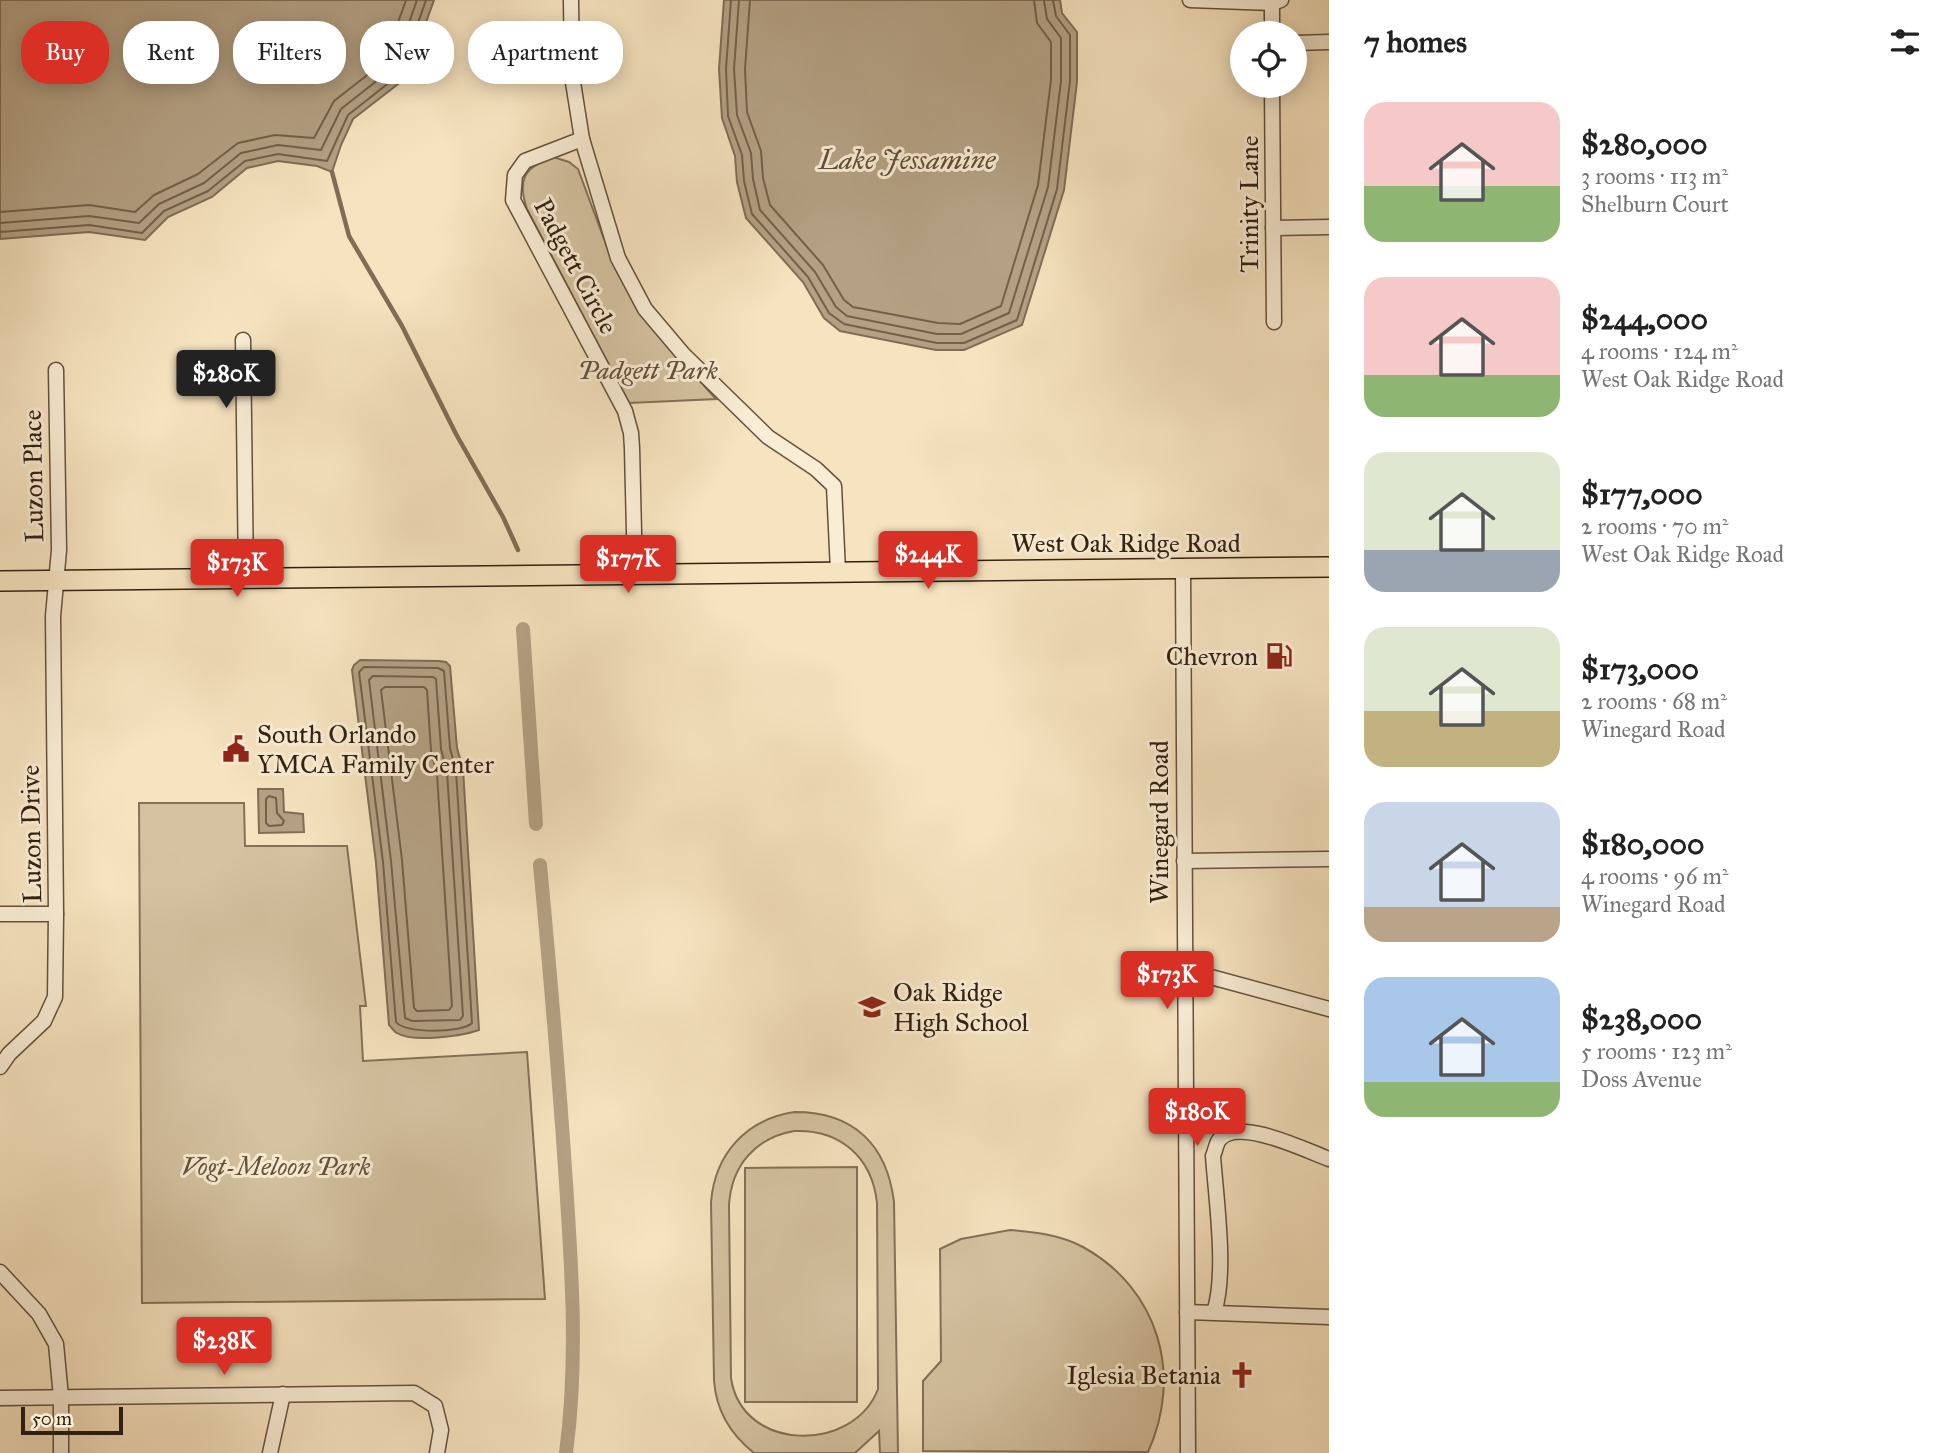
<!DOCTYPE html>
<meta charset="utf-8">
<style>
body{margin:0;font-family:"IM FELL Great Primer",serif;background:#f6f6f6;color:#222;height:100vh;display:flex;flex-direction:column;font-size:26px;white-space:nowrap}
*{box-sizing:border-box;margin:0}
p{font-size:23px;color:#767676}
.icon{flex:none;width:38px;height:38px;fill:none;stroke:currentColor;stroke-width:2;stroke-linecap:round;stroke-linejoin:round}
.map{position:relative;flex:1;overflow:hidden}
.drawer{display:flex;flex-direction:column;background:#fff;width:630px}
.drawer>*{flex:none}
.hud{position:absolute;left:21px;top:21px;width:665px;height:63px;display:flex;gap:14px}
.controls{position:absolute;left:1230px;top:21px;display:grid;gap:14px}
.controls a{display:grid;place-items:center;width:77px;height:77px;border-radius:50%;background:#fff;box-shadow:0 4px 18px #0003;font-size:35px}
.scale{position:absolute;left:21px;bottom:18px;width:102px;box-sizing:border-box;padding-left:7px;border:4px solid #332010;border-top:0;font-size:19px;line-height:24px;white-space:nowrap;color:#332010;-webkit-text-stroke:5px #f9edd5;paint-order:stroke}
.price{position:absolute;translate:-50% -60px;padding:0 16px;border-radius:7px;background:#d93025;color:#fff;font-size:23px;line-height:46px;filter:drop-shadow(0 2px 4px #0008)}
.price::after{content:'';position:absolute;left:50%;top:42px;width:21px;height:16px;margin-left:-10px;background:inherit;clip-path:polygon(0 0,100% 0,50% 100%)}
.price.on{background:#222;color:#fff}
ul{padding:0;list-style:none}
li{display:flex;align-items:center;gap:21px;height:175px;padding:0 35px}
li span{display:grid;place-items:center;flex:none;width:196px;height:140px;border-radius:21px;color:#555}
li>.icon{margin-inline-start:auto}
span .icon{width:84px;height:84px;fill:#fffc;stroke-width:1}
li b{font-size:30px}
h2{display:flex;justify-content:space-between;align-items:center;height:84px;padding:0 35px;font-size:30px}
.chip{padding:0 24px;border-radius:28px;background:#fff;box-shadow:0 4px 18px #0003;font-size:24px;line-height:63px}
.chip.on{background:#d93025;color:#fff}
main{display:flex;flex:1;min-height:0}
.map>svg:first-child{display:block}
.green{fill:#d5c2a1;stroke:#847158;stroke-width:2;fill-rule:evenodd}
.water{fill:#b4a184;stroke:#806d56;stroke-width:2}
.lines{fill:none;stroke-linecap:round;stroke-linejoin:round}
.shore{stroke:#74604a;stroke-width:2}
.stream{stroke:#806d56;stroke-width:4.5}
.canal{stroke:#b4a184;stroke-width:14}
.minor-casing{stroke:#64513c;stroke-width:17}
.major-casing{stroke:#332010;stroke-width:22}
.minor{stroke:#f9edd5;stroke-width:14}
.major{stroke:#f6e3bf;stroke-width:19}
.labels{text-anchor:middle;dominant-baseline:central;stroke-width:6;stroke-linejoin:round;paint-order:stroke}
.street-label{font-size:26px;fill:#332010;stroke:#f9edd5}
.park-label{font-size:26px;font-style:italic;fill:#64513c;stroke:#f9edd5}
.poi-label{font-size:26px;fill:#332010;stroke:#f9edd5;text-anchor:end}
.water-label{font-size:28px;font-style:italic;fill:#604d39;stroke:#f9edd5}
</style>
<main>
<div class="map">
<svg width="1329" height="1453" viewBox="0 0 1329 1453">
<rect width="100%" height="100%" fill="#f6e3bf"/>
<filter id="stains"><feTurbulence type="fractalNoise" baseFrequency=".00286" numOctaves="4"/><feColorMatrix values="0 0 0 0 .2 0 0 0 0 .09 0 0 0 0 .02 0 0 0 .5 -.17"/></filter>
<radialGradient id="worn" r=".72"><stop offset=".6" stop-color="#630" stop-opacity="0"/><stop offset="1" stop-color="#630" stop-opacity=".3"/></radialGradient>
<g class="green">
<path d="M553,157L569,162L578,169L614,266L681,360L716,399L629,403L527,209C517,180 524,167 553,157Z"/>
<path d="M139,803H244L245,846H347L366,1006H360L363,1061L527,1052L545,1299L142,1303Z"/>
<path d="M795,1112C854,1112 887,1145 894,1202L898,1453H880L879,1431L855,1453H754C730,1434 716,1411 714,1380L711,1202C715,1154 746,1119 795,1112ZM794,1131C840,1129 872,1157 877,1203L878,1389C854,1453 742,1453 731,1378L729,1206C731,1166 755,1138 794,1131Z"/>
<path d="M857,1167V1402H745V1168Z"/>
<path d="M1010,1230C1035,1232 1061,1235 1083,1247C1159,1289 1183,1375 1148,1452L923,1451V1381L941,1361L940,1249L961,1239Z"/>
</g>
<g class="water">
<path d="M0,0H434L406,78L353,119L341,145L332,172L317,166L278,161L247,168L212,197L168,217L145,240L89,232L0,239Z"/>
<path d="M724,0H1060L1062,13L1077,32V82L1064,190L1022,325L964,350H936L840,331L824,318L803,282L746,218L737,182L735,156L722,118L719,69Z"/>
<path d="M360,660L439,661L446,662L450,666L457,748L463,769L479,1030C462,1036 413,1043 397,1033C394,1032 391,1027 389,1025L376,863L352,670L354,665Z"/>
<path d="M258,789H283L284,812L303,814L304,832L259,833Z"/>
</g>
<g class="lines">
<g class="shore">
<path d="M731,0L726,69L728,116L742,155L744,181L752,214L808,277L829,313L844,324L937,343H964L1017,320L1057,189L1070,81V35L1056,16L1053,0"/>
<path d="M739,0L734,69L737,115L751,153L753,179L760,210L815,272L836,307L847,316L937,334H961L1009,313L1048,187L1061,81V38L1047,19L1044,0"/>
<path d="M750,0L745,69L747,112L761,151L763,178L770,205L823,265L844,300L853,307L938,323L960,324L1001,306L1038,185L1051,80V42L1037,23L1034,0"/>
<path d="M0,212L89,205L135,212L154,195L198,174L238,143L275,135L314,138L334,101L384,62L406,0"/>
<path d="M0,223L89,216L139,223L159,204L204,183L241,153L278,145L321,150L341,109L393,68L417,0"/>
<path d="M0,232L89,225L142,233L164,211L208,191L245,161L278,154L327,161L348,115L400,74L426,0"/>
<path d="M364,667L438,668L444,671L450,748L456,771L472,1023C463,1033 405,1034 396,1022L383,862L359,672Z"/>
<path d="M373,676L433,677L436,679L441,749L447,772L463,1016L460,1020L412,1021L405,1018L391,861L369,680Z"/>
<path d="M385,687H424L427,690L431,751L437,774L452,1006L449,1010L417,1011L414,1008L402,860L381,690Z"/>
<path d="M269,796L276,798L277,813L284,821L282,825L269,826L266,823V799Z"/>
</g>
<path class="stream" d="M332,172L349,236L402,326L456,434L503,517L518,550"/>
<g class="canal">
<path d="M523,629L536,824"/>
<path d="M540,865C550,971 559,1077 566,1183C572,1273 578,1363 566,1453"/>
</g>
<defs>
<g id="minor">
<path d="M571,0L572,76L582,139L618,258L645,309L683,354L768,437L816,469L834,486L838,571"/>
<path d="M1190,0L1272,3L1281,0"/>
<path d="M1272,3V33"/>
<path d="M1295,43L1329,42"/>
<path d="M1272,86L1274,322"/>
<path d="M582,139L525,161L515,175L513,200L625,411L631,433L632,448L635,575"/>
<path d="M1273,228L1329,227"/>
<path d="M243,340L246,578"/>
<path d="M1183,568L1188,1453"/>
<path d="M1184,861L1329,859"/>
<path d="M0,914H56"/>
<path d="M1185,970L1329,1009"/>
<path d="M0,1067L9,1054L44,1021L55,997L56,914L53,616L59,550L56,370"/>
<path d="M0,1272L39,1314L56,1344L61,1397V1453"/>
<path d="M1187,1312L1329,1317"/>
<path d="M1214,1312C1227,1275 1216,1198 1213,1156C1215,1152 1216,1144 1219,1140C1237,1116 1307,1151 1329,1159"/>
<path d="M0,1398L414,1393L435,1406L441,1430L437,1453"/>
<path d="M270,1453L283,1394"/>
</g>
<path id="major" d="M0,581L1329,567"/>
</defs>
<use href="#minor" class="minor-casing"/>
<use href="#major" class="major-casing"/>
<use href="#minor" class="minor"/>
<use href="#major" class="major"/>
</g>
<defs>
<symbol id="fuel-bare" viewBox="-9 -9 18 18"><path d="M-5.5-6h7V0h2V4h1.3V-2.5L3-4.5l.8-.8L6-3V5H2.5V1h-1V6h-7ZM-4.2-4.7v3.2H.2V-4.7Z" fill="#8f2418" stroke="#f9edd5" stroke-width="2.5" paint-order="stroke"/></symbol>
<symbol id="civic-bare" viewBox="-9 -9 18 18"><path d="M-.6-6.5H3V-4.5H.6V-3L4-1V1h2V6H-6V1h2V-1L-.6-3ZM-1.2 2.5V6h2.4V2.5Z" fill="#8f2418" stroke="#f9edd5" stroke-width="2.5" paint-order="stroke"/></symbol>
<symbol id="school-bare" viewBox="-9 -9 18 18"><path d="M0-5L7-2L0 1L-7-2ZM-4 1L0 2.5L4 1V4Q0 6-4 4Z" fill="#8f2418" stroke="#f9edd5" stroke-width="2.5" paint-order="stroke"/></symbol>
<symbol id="church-bare" viewBox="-9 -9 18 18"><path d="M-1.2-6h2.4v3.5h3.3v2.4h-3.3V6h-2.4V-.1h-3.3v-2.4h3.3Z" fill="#8f2418" stroke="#f9edd5" stroke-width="2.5" paint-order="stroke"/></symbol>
</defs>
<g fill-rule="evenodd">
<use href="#fuel-bare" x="1260" y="637" width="38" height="38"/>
<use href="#civic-bare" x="217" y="730" width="38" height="38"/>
<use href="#school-bare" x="853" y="988" width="38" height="38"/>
<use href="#church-bare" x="1223" y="1356" width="38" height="38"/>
</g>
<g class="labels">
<g class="street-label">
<text transform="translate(1249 204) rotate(-90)">Trinity Lane</text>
<text transform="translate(576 266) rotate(62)">Padgett Circle</text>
<text transform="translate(33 476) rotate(-91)">Luzon Place</text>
<text x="1126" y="543">West Oak Ridge Road</text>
<text transform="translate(1159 822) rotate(-90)">Winegard Road</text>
<text transform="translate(31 834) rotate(-91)">Luzon Drive</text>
</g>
<g class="park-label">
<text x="648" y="370">Padgett Park</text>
<text x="276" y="1166">Vogt-Meloon Park</text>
</g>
<g class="poi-label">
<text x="1258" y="656">Chevron</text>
<text x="257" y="734" text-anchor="start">South Orlando<tspan x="257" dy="30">YMCA Family Center</tspan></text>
<text x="893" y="992" text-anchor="start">Oak Ridge<tspan x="893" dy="30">High School</tspan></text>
<text x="1221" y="1375">Iglesia Betania</text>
</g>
<g class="water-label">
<text x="907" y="159">Lake Jessamine</text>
</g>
</g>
<rect width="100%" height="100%" filter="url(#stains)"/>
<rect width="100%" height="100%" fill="url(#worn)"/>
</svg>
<div class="controls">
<a><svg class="icon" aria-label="locate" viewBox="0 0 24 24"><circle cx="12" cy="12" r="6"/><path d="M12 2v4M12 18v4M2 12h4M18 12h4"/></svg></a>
</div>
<div class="scale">50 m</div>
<b class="price on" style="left:226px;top:410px">$280K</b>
<b class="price" style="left:928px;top:591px">$244K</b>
<b class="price" style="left:628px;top:595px">$177K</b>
<b class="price" style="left:237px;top:599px">$173K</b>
<b class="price" style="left:1167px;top:1011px">$173K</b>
<b class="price" style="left:1197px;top:1148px">$180K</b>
<b class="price" style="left:224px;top:1377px">$238K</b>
<div class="hud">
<a class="chip on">Buy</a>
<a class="chip">Rent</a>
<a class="chip">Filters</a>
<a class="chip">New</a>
<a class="chip">Apartment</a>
</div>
</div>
<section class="drawer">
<h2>7 homes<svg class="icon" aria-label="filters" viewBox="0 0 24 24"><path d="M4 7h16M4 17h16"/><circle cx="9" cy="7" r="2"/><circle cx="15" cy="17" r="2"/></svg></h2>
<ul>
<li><span style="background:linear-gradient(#f6c9c9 60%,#8fb573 0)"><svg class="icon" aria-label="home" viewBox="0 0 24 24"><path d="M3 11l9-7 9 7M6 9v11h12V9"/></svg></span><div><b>$280,000</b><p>3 rooms · 113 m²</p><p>Shelburn Court</p></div></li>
<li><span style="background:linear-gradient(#f6c9c9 70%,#8fb573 0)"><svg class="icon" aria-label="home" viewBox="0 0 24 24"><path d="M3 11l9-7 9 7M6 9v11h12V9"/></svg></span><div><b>$244,000</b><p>4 rooms · 124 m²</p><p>West Oak Ridge Road</p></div></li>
<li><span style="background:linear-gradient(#dfe7d0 70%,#9aa5b1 0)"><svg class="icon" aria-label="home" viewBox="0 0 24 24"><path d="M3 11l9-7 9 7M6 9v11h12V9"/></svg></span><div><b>$177,000</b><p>2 rooms · 70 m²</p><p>West Oak Ridge Road</p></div></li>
<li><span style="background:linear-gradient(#dfe7d0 60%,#c2b280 0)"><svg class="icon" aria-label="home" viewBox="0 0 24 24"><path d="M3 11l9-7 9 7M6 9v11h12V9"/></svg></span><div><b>$173,000</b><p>2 rooms · 68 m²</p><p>Winegard Road</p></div></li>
<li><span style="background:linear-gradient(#c9d6e8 75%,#b9a48a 0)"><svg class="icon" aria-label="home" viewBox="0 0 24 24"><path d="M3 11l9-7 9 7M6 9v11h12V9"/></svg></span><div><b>$180,000</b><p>4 rooms · 96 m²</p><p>Winegard Road</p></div></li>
<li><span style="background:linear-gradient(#a9c7e8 75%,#8fb573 0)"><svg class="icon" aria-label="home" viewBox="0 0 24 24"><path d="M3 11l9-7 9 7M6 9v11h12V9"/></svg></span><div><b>$238,000</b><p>5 rooms · 123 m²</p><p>Doss Avenue</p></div></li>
</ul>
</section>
</main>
